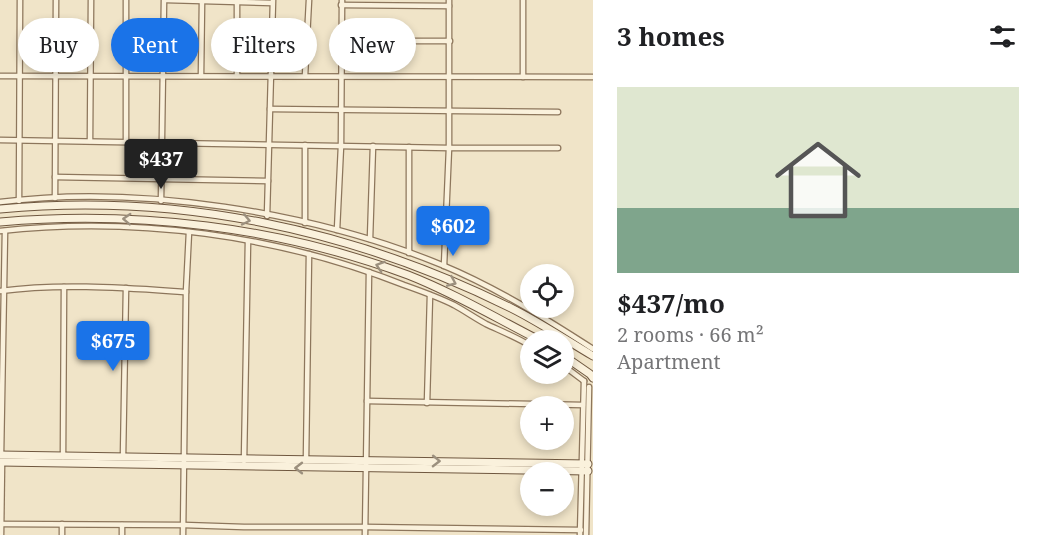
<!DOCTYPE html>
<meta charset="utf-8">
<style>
body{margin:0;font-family:"Noto Serif",serif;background:#f2f2f2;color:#202124;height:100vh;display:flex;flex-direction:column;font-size:22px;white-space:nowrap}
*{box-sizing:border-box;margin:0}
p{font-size:20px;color:#757577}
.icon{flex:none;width:33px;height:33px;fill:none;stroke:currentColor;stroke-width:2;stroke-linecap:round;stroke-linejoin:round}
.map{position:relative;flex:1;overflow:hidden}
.panel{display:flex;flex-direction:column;background:#fff;width:450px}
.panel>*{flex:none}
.top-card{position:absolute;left:18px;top:18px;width:484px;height:54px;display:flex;gap:12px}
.fabs{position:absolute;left:520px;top:264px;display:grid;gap:12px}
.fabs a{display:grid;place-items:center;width:54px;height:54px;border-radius:50%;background:#fff;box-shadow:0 3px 9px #0003;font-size:30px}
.price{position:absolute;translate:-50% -51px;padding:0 14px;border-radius:6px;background:#1a73e8;color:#fff;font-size:20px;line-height:39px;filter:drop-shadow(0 2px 3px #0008)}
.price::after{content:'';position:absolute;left:50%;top:36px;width:18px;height:14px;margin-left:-9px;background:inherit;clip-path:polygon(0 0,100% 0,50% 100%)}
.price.on{background:#222;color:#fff}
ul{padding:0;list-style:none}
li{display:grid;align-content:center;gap:12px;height:318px;padding:0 24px}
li+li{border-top:2px solid #e0e0e0}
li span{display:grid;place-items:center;height:186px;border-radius:0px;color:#555}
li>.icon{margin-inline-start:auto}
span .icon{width:108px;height:108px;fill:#fffc;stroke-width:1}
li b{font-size:26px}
h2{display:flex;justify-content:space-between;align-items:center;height:72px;padding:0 24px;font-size:26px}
.tag{padding:0 21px;border-radius:27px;background:#fff;box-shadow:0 3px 9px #0003;font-size:21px;line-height:54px}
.tag.on{background:#1a73e8;color:#fff}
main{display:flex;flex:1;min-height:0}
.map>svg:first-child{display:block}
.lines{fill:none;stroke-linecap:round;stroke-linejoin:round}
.street-casing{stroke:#8d765c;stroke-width:7}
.secondary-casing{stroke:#6f573f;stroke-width:9}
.street{stroke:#faf1dc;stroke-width:4.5}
.secondary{stroke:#faf1dc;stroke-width:7}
.oneway{stroke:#9c907e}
</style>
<main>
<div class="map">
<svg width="593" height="535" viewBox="0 0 593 535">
<rect width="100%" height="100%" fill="#f0e4c8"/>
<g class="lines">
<defs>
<g id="street">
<path d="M166,0L272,3"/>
<path d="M237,2V76"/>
<path d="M341,5L449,6"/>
<path d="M341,41H450"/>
<path d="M0,76L593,77"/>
<path d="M201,76L202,1"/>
<path d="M305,76L309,0"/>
<path d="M523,77V0"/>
<path d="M270,109L558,112"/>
<path d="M0,140L449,148H558"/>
<path d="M90,141L91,0"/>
<path d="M126,142V0"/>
<path d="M55,177L268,181"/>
<path d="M55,198L56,0"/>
<path d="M19,201L20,0"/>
<path d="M161,201L164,0"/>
<path d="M0,202C139,184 313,212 442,265C495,287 545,318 593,349"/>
<path d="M267,216L273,0"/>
<path d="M305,223V145"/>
<path d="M337,230L341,146L342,0"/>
<path d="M0,231C135,216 277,235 404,285C421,291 438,297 454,305C465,311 475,318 486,324C501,331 516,337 531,346"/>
<path d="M370,239L373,146"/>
<path d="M409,253V147"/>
<path d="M444,266L449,148V0"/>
<path d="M0,291C61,283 124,288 186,292"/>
<path d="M564,366L584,381"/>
<path d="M367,401L583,405"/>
<path d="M427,403L430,295"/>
<path d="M1,455L5,231"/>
<path d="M63,457L64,287"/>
<path d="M123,457L126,288"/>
<path d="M306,460L309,254"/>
<path d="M244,461L248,241"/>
<path d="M1,524L184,525L244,527H365L581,530"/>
<path d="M1,535L2,462"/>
<path d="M62,535V524"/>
<path d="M122,535V525"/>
<path d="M183,535L186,292L189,232"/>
<path d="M365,535L369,272"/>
<path d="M580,535L584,381"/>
<path d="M586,535L589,387"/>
</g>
<g id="secondary">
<path d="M0,209C177,192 352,229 511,308C539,322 566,340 593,356"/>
<path d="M0,222C137,210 279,227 408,275C454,293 496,318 539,340"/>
<path d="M564,356L590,374L593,378"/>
<path d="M0,455L588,464"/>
<path d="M0,462L588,471"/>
</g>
</defs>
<use href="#street" class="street-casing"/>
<use href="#secondary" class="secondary-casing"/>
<use href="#street" class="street"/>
<use href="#secondary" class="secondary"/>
</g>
<defs><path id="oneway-chevron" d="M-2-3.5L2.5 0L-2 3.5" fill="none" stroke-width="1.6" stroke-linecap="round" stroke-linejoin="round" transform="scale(1.5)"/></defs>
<g class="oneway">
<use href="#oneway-chevron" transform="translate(127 219) rotate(-177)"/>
<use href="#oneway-chevron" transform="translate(246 220) rotate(12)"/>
<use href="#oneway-chevron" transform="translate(380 266) rotate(-162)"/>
<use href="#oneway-chevron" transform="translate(452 282) rotate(23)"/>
<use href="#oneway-chevron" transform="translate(436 461) rotate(1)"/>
<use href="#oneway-chevron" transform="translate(299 468) rotate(-180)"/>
</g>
</svg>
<div class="fabs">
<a><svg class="icon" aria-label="locate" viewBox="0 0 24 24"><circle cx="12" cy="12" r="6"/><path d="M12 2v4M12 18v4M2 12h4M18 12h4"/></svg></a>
<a><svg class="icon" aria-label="layers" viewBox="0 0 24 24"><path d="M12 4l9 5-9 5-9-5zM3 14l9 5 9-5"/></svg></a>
<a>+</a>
<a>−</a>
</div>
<b class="price on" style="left:161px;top:190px">$437</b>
<b class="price" style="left:453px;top:257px">$602</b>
<b class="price" style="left:113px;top:372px">$675</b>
<div class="top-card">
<a class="tag">Buy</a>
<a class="tag on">Rent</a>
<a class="tag">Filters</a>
<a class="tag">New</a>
</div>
</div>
<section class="panel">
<h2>3 homes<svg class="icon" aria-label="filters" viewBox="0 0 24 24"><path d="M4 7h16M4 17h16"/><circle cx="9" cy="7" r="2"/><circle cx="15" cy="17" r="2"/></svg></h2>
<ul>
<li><span style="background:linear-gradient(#dfe7d0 65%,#7fa58c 0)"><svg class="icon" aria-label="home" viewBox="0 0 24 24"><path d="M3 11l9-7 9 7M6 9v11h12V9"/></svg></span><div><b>$437/mo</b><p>2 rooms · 66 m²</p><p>Apartment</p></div></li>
</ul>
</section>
</main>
